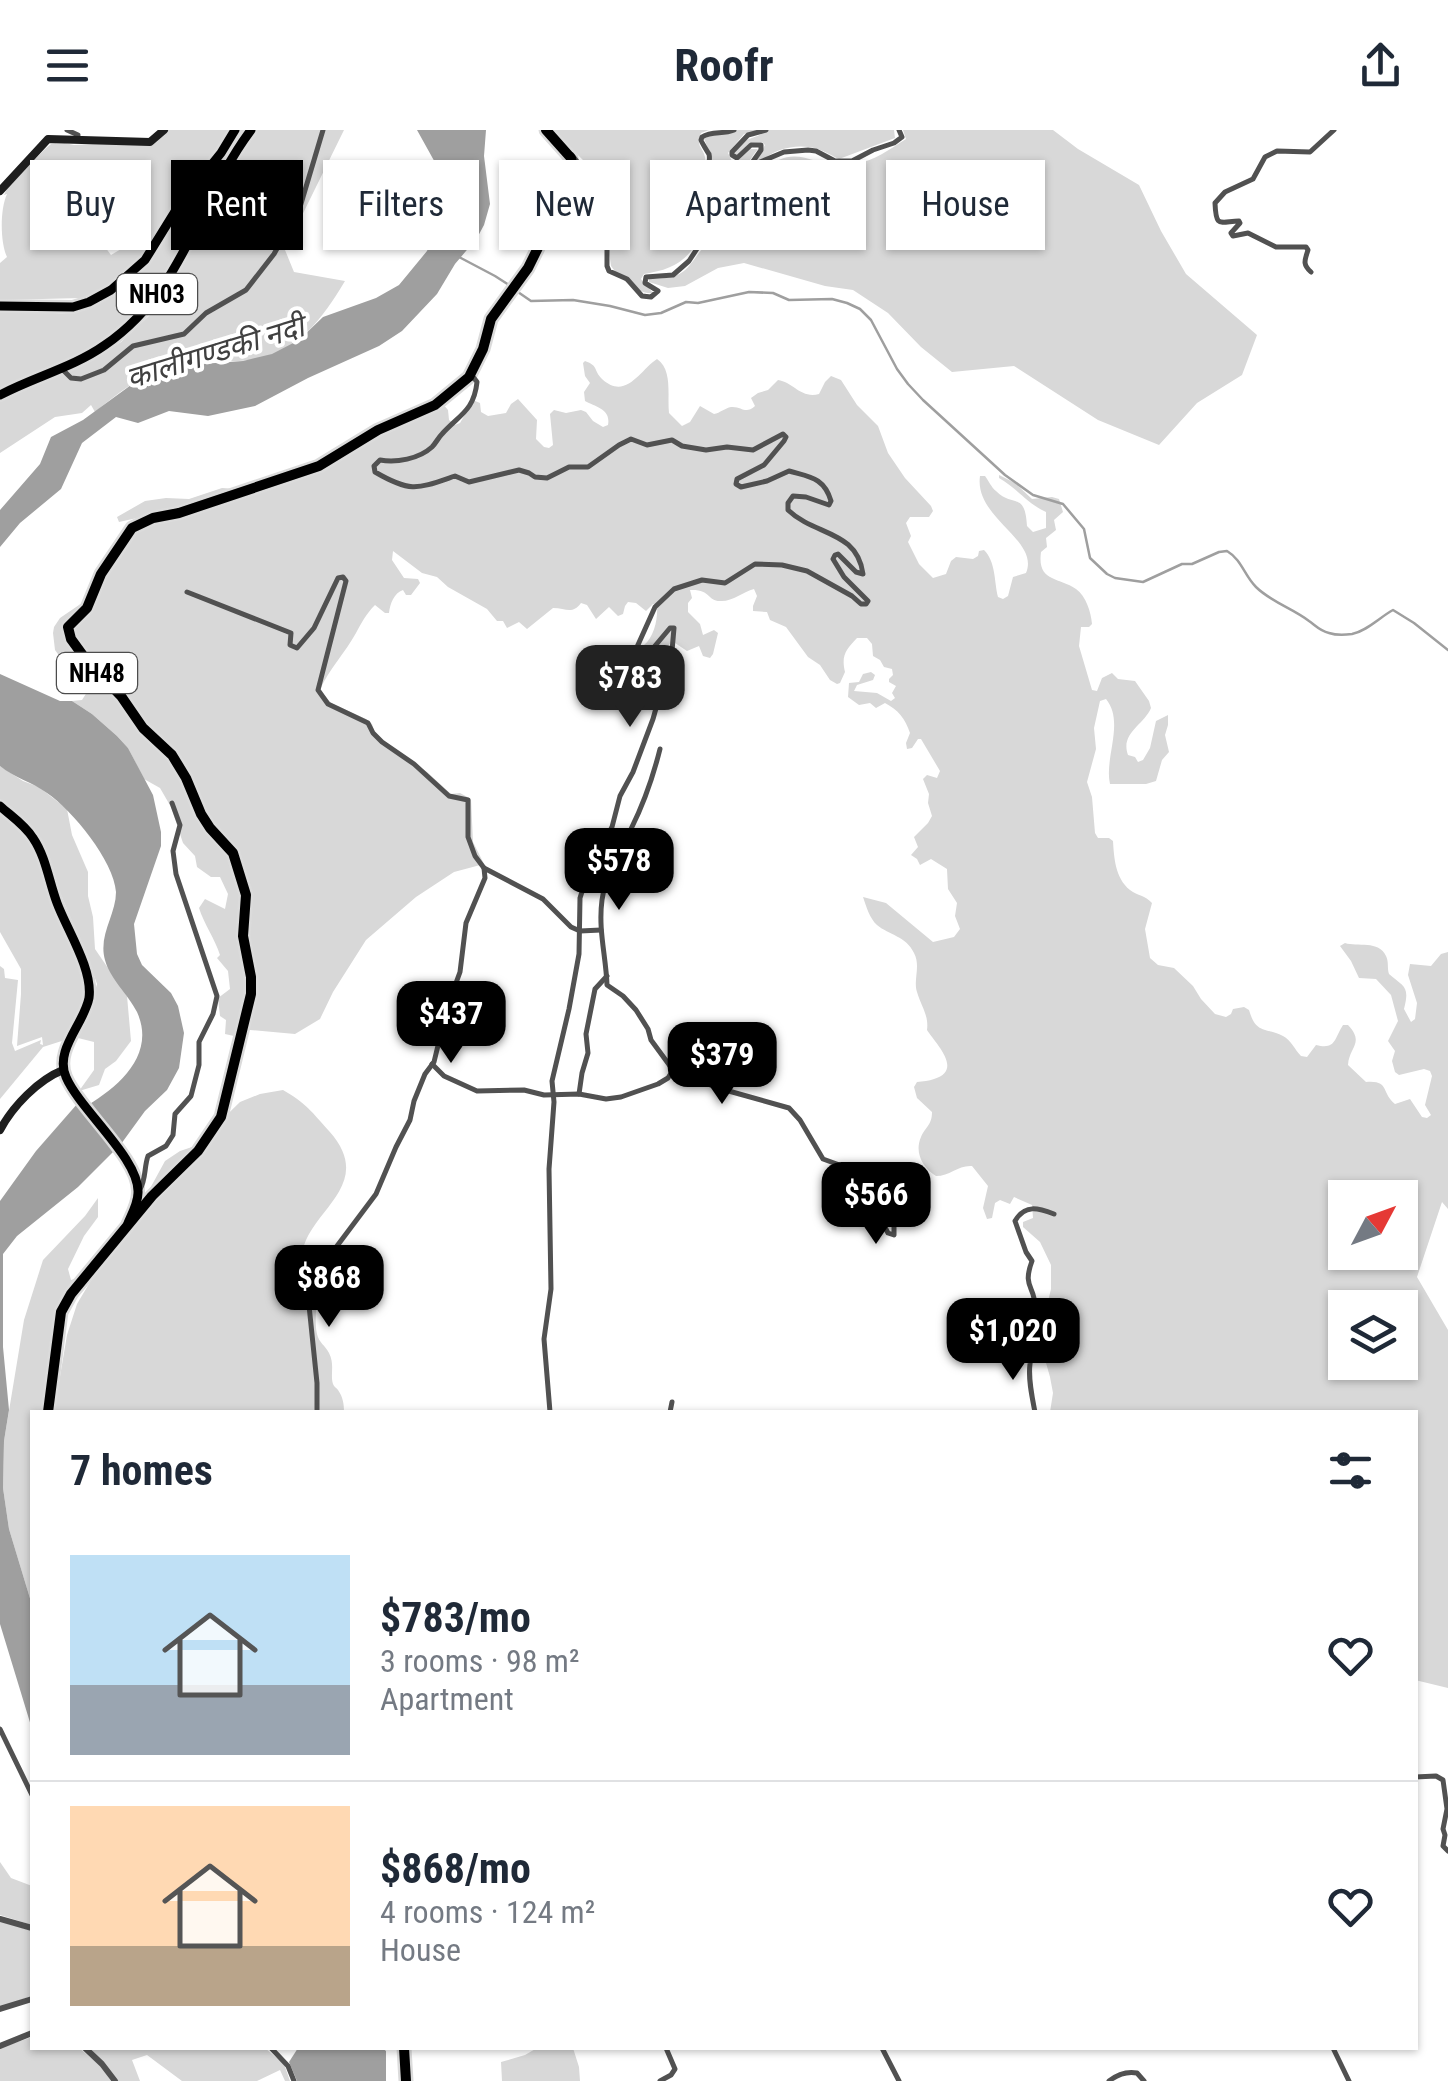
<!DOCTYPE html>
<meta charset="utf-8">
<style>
body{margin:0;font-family:"Roboto Condensed","Noto Sans Devanagari",sans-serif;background:#f6f6f7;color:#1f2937;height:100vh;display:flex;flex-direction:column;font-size:38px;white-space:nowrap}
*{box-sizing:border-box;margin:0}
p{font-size:32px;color:#747a83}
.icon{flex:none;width:55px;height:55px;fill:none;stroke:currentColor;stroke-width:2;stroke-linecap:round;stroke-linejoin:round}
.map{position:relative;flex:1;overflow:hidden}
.panel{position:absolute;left:30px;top:1280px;width:1388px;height:640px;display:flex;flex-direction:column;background:#fff;border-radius:0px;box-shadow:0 2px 8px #0004}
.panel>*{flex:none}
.banner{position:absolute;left:30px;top:30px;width:1390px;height:90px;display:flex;gap:20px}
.needle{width:65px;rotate:49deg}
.tools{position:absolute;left:1328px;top:1050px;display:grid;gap:20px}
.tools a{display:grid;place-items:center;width:90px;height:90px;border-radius:0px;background:#fff;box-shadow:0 2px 8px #0004;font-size:50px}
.price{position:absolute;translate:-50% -85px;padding:0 22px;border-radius:20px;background:#000;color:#fff;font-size:32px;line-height:65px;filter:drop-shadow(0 2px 5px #0008)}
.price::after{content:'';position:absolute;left:50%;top:60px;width:30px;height:22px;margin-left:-15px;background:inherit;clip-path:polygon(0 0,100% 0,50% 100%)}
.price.on{background:#222;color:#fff}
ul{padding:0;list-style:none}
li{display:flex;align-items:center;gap:30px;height:250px;padding:0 40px}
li+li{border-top:2px solid #e0e1e3}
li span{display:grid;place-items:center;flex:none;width:280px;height:200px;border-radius:0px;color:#555}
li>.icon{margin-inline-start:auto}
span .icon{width:120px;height:120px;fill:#fffc;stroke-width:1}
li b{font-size:42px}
h2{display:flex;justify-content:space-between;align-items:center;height:120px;padding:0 40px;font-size:42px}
.chip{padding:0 35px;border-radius:0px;background:#fff;box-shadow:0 2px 8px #0004;font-size:35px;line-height:90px}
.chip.on{background:#000;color:#fff}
header{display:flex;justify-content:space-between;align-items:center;height:130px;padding:0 40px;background:#fff;font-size:45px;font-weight:700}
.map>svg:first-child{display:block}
.green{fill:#d8d8d8;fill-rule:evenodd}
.water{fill:#9f9f9f}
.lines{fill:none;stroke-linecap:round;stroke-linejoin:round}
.stream{stroke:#9f9f9f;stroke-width:2.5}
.primary-casing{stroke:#dbdbdb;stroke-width:14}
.trunk-casing{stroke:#dbdbdb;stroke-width:15}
.minor{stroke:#515151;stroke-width:5}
.tertiary{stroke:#515151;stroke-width:6}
.secondary{stroke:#1e1e1e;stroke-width:8}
.primary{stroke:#000;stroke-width:9}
.trunk{stroke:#000;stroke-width:10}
.labels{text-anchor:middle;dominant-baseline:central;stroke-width:8;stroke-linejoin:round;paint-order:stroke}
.shield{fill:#fff;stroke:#4c4c4c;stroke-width:2.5}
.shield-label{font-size:25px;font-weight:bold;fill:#000}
.water-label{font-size:30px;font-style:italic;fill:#404040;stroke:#fff}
</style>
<header><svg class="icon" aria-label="menu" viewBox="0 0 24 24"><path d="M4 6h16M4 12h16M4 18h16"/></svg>Roofr<svg class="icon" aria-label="share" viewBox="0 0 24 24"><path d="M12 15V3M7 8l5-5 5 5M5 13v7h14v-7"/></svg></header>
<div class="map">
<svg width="1448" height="1951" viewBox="0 0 1448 1951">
<rect width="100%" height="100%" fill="#fff"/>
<g class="green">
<path d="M168,0H230L220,20L176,68L139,133L128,143L101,161L83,168L0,170V133L7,127C0,112 0,79 7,64L4,65L8,57L45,19L51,14L60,12L74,15L112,13L152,15ZM138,79L142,87L137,91L140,102L131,113L111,125L93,101L120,85H127Z"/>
<path d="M238,0H249C208,76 172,165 99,215C82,227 61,232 42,240C28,246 14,254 0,261V180L25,179L62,184L81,181L124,156L147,133L176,85Z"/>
<path d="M256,0H344L285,120L294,142L345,151C319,194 293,229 238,231C215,232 190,231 168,238C139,246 117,264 95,282L91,275L82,283L55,287L0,323V270L91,231L121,212L152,183L162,172L242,18Z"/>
<path d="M552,0H709L701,3C696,18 702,15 705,27C708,39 697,67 694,80C704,94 711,98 729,96L730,99L699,108C687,133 669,140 644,144L641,149L653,163C638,165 619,147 611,136L606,100L600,77L590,59L585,32Z"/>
<path d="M738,0H759L744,4L728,23L732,31L736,32L748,19H758C751,28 745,35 748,47H757C797,5 810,42 855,34C874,31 890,19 906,9L903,0H1053L1078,19L1139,55L1161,101L1186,144L1257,205L1242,245L1197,273L1159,315L1098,290L1014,236L952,242L921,217L888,183L853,160L825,156L744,133L718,138L685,156L668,158L649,152V149C690,148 684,139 708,112H718L739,103L741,94C728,87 716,93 704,82C702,52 719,40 704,9L706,6Z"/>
<path d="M767,0H894L895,8L839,29C830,25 820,18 809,17C788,14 763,23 753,42L751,39L765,15L762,12L750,13L736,26L734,25C743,4 755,11 767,0Z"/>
<path d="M657,229C673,240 667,265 669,283L682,296L690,292L700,276L714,284C720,283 725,278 731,277C742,276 745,285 755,276L751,268L758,263L768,260L778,250C793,252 801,269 819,264L825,252L831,246L841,250L857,275L878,296L888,323L905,348L931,376L933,381L929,387H910L906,393L911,406L908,412L919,434L933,448L946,444L951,431L956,427L973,429L978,426L979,421L984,420C996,432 994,451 998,467L1003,469L1008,466L1013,447L1026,443C1040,410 974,388 980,346H985C989,351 991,357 996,361C1013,378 1025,361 1027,396L1033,402L1046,398V382C1027,374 1017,358 999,348V345L1015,353L1032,369L1052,367L1059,369L1063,382L1054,390L1056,400L1046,408L1047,417L1041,422C1037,452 1058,447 1076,459C1086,466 1091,482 1092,494L1089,497H1081L1079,516L1092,560L1097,561L1102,548L1112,543L1118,549L1135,551L1149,571L1151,578C1144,595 1120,603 1128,625L1135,627L1138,632L1143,630L1150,618L1156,591L1168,585V595L1165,605L1169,622L1162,630L1156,651L1146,654H1110C1104,628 1125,592 1106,569L1100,571L1094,598L1096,619L1087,652L1092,667L1095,703L1098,708H1109L1113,711C1114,727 1115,748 1130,760C1138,766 1145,765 1152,773L1145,799L1150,828L1158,835L1174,838L1193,856L1201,869L1215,884L1226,887L1231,884L1233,879L1244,877L1249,880C1256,904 1264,897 1283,906C1291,910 1295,920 1301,926L1307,927L1316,915C1336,920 1334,909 1343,895H1348C1365,913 1349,917 1348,935L1366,952C1390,950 1381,963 1395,974L1410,969L1422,987L1427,988L1431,985L1425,975L1432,946L1430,941L1424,939L1399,945L1395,942L1392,931L1395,921L1388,911L1398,891L1391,865L1376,849L1359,848L1351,831L1340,816L1345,813C1357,817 1379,810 1386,826C1389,832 1387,838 1389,844C1404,857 1410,856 1404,879L1411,892L1415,889L1417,873L1408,845L1410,834L1431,836L1441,824L1448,822V1079L1442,1072L1417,1147L1448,1200V1558L1415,1550V1282H1050L1053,1263L1050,1247L1039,1208L1051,1159V1135L1040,1112L1023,1097V1092L1033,1088L1032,1075L1014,1067L1010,1074L1000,1070L995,1073L992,1088L987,1089L983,1078L988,1056L972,1036C958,1035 950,1046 936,1046C923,1038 914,1023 921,1007C926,996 932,995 932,982L917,968L914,957L917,952C923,951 929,951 934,949C964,940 935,913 927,900C929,885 921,876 917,862C913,850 921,836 914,823C906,806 889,805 877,795C870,789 866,776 863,767L886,773L933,812L954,807L960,799L955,786L957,773L948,759L947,739L931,729L920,735L917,729L911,725L918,717L914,707L928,693L932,686L928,673L929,664L923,649L927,645L937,648L940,641L921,609H918L912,618L907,619L906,613L910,603C905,588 898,580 885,573L876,578L870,573L859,575L848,567L849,553L859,552L863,544L871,542L875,545L873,550L857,555L854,561L877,563L891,571L895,568L892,563L896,556L889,552V549L893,545L892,539L884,537L880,530L873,526L872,514L867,508H857C846,520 841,525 845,542L840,553L837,554L830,550L820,535L808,527L786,497L770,490L767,482L753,481V476L757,466L754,459C743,462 732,472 720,471C707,471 711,459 690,460L692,468L688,473V482L700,494L703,505L714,500L718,503L713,524L710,528L703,526L699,516L687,521L672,511L664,521L657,516L645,522L644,515C654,507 658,489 657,476L653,474L646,481L636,473L628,472L625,476L623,484L618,486L609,477L596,489L587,475L581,473C572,485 566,478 553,478L527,499L519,492L507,498L503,491H497L487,479L448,457L437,447L422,443L393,421L392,430L404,448L418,449L420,453L411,465H406L403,460C394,463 390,474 389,483H385L375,475C366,484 362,492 356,503C345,523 329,539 320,560L331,573L366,589L372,594L375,603L389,617L427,642L451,664L460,663L471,669L473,712L484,734L454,742L416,767L366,810L333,862L320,889L295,904L250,900L241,740L213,698L191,649L146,598L75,510L71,499L100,451L141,392L137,388L119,392L117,387L145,371L166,368L189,369L222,358L237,359L297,349L310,344L353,317L442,273L448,280L449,290L455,295L460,293L471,274L475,271L480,273L481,282L488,286L506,283L511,274L518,269L537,290L536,309L544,317L549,318L553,315L550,284L554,280L566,283L581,280L586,282L593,291L603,297L608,295C611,279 596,277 585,271L584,262L590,253L585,246L583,233L585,231C599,236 593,240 602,249C626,271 640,240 657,229ZM1345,1068H1400V1122H1345ZM1345,1178H1400V1232H1345Z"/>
<path d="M90,463L66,500L166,623L226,720L239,761V802L247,865L234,906L225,904L226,890L220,886L218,868L230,859L228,841L217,828L220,825C215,809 204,794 199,778L205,769L225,779L228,764L220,747H211L197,737L195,726L183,713L171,677L160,658L144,649L128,618L117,606L92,584L72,571L82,570L89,559L82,545L63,531L55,520L53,503L54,497L60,488L82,473Z"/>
<path d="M0,636L23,651L39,657L67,679L72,705L88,742V766L93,787L95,819L127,866L131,911L116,931L105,939L99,955L79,961L94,940V912L78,908L88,886L97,854L91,837L59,760L41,710L24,689L0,669Z"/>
<path d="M0,680L20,696L32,712L85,846L86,862L68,909L43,917L0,969V836L4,839L5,848L18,850L12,913L15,921L41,910L40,914L43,915L42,907L17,916L21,864V839L0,802Z"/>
<path d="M283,960C306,973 312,982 329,1001C383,1061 291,1086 303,1138C325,1153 312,1181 317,1204C319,1213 325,1215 329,1223C335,1235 330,1244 333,1254C334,1257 337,1258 338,1260C343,1267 344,1274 344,1282H54L67,1205L77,1174L93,1147L134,1099L141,1075L165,1031L180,1021L195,1016L240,972L260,964Z"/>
<path d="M98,1068V1087L84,1106L68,1139L71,1150L80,1147L57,1184L48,1240L44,1282H32V1475L9,1399L3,1358L4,1311L24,1190L43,1130L85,1086Z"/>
<path d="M0,1732L11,1748L32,1756V1795L0,1785Z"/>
<path d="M0,1791L32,1801V1866L0,1877Z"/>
<path d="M32,1907V1918H79L101,1936L111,1951H0V1918Z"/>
<path d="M90,1918H265L284,1934L290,1951H285L280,1940L257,1951H182L147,1925L132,1930L140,1951H118Z"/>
<path d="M537,1918H573L579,1937L580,1951H502L501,1932L525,1925Z"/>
</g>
<g class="water">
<path d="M417,0H486L484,26L490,74L484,95L477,108L455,134L437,164L402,201L379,216L308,248L255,276L208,286L169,281L138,293L116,287L82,313L61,359L20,393L0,417V380L40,334L51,307L83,290L142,247L173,236L243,231L272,224L299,210L323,187L376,168L399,155L427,121L437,98L440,46L437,36Z"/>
<path d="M0,544L60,571H72L92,584L117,606L128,618L153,665L161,702V716L134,794L137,824L142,835L171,863L178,876L184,903L179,938L167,960L145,981L121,1014L78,1057L17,1106L3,1124V1217L9,1280L4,1311L3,1358L9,1399L32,1475V1599L0,1494V1071L36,1021L78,973L83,978C116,959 157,926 137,882C128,864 110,849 105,830C98,805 116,785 116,762C114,731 72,680 47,663C32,652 15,648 0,636Z"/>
<path d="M298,1918H382L386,1921V1951H297L289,1932Z"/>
</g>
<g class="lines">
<g class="stream">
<path d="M459,127L495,146L509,155"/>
<path d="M515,160L531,171L573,170L610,176L645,185L661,183L686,172L698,173L749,162L773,163L789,170L832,169L847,173L860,179L871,190L897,239L908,254L923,270L1005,345L1033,365L1063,374L1084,399L1090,428L1107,444L1115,448L1143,452L1182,434H1192L1219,422L1227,421C1242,430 1244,445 1256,457C1271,472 1292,478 1309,491C1316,496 1320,501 1329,503C1335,505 1345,505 1352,504C1367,501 1380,487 1393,480L1414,493L1448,520"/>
</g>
<defs>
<g id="primary">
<path d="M0,176L73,177L89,172L111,160L145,130L179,75L221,23L235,0"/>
<path d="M0,265C34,247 74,237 105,215C185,160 197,72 251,0"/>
<path d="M0,676C11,686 25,695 33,708C46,727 49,752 57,773C67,800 93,839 89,868C84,894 54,920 66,947C80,980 140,1029 138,1063C138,1073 132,1084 128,1093"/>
</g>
<g id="trunk">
<path d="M48,1282L61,1182L71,1164L152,1066L198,1021L221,987L251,864V847L243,806L246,765L233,723L210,698L201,684L186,648L172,625L143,598L121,566L87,531L71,509L68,497L87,478L101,444L132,398L153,388L179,383L319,336L378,300L435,275L469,247L483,219L491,189L528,138L569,55L573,39L571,28L546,0"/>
<path d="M404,1918L406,1951"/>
</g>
</defs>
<use href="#primary" class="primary-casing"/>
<use href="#trunk" class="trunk-casing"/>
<g class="minor">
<path d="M67,0L78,5L77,10"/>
<path d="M766,0L748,5L732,22V25L737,28L751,15H761V20L749,37L750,44L755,42L760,32L784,22L808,20L816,21L835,31H852L873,20L894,13L902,7L899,0"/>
<path d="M572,25L579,34L582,59L597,81L607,118V136L609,141L627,149L642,166L651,167L658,161L645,153L646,147L673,145L689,131L702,111L724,106L737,97L735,93C694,93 697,85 705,48C707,40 711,33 709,24C708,23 701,11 701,10L702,7C712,0 723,5 734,0"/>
<path d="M1311,142C1302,134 1305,130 1308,120L1306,117H1276L1248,103L1233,106L1231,103L1240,93L1239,91C1219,92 1216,98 1215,73L1225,62L1253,49L1265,27L1277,21L1310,22L1334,0"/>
<path d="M62,239L71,248L81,249L104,240L133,216L184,204L206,183L246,160L274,124L300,77L323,0"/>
<path d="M469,247L474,248L477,252C474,281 459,285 442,304C438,308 436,313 432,317C419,329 396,333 380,330L374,336L375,342C411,363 417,359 455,346L469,352L519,340L529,343L535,347L547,348L569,337H588L619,315L631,309L647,315L672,310L682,316L706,320L727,317L753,320L783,304L786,307L784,311L764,335L737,349L736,354L741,357L767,351L789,341C809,347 824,347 831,371L829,375L806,367L793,366L788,373V380C815,406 857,400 863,444L856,442L838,424L835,425L833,429L844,447L868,471L866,474H861L852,466L807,441L782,435L755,434L725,453L702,450L674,459L655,477L637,517L638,524L644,529L670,498H674L672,521L653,589L633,642L620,666L612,697L588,743L580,768L579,824L569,879L552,951L554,972L549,1039L551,1159L544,1209L550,1282"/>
<path d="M187,462L291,503L290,515L297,518L314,498L338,448L343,447L346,451L318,560L328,574L368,593L373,603L382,612L414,634L449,666L468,670V707L475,726L484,738L543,769L571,797L580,801L601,800"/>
<path d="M660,619C653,647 644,673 631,699C619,723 606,743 602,770C598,800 606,826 607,855L623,866L636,880L648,899L651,910L673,940"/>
<path d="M432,934L444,946L477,961L524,960L544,965L579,964L606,969L621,967L658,954L668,948L673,940L718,958L789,978L800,990L823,1029L845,1037L867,1056L875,1086L880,1088L888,1103L894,1105V1097"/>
<path d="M579,964L582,943L588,923L586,904L595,859L607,846"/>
<path d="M140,1059C146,1050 144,1037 148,1026L166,1016L173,1005L175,984L191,966L199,935V912L213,884L217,866L176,744L173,721L180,695L172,673"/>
<path d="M317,1282V1253L307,1156L376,1064L396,1017L410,990L414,971L425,944L434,932L442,899L452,880L456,853L460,842L466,793L485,748L484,738"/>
<path d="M670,1282L672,1272"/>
<path d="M1035,1282C1032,1267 1028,1249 1030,1234C1032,1215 1035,1196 1035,1177C1035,1155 1022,1158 1032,1131L1026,1122L1015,1091C1025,1074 1038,1078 1054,1084"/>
<path d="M0,1599L32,1665"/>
<path d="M1415,1647L1436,1646L1443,1650L1447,1679L1443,1699L1445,1705L1443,1716L1448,1721"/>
<path d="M271,1918L288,1936L294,1951"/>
<path d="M882,1918L899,1951"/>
<path d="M1333,1918L1349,1951"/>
<path d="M660,1951L671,1945L675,1939L666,1918"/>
<path d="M1109,1951C1118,1944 1126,1941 1137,1943L1144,1951"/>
</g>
<g class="tertiary">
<path d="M0,1789L32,1798"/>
<path d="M0,1879L32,1869"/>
<path d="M0,1916L32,1903"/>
<path d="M85,1918L102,1934L115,1951"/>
</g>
<g class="secondary">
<path d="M0,61L48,9L150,12L164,0"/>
<path d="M0,1000C13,976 38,950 63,940"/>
</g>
<use href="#primary" class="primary"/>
<use href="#trunk" class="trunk"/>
</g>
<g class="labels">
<g class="shield">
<rect x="117" y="144" width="80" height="40" rx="8"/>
<rect x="57" y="523" width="80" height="40" rx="8"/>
</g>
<g class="shield-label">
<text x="157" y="164">NH03</text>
<text x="97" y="543">NH48</text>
</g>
<g class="water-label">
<text transform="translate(215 222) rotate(-17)">कालीगण्डकी नदी</text>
</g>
</g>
</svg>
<div class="tools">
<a><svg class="needle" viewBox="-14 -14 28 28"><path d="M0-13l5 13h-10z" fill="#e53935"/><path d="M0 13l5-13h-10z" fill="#747a83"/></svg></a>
<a><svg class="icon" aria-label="layers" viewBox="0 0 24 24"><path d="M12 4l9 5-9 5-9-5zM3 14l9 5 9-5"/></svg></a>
</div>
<b class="price on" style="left:630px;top:600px">$783</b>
<b class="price" style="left:619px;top:783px">$578</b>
<b class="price" style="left:451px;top:936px">$437</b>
<b class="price" style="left:722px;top:977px">$379</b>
<b class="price" style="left:876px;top:1117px">$566</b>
<b class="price" style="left:329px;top:1200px">$868</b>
<b class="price" style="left:1013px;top:1253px">$1,020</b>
<div class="banner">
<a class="chip">Buy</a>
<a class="chip on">Rent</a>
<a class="chip">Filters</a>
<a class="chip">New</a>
<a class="chip">Apartment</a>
<a class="chip">House</a>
</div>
<section class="panel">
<h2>7 homes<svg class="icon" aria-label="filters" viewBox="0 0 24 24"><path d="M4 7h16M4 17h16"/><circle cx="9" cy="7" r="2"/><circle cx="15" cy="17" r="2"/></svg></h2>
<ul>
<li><span style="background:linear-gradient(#bfe0f5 65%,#9aa5b1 0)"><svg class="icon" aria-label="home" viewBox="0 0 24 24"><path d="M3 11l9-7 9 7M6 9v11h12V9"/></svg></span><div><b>$783/mo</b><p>3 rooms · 98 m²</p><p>Apartment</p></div><svg class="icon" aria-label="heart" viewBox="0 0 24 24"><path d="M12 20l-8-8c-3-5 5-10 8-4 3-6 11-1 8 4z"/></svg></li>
<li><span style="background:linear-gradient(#ffd9b3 70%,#b9a48a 0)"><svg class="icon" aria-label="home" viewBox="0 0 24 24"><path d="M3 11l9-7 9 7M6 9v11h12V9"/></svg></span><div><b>$868/mo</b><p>4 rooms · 124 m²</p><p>House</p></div><svg class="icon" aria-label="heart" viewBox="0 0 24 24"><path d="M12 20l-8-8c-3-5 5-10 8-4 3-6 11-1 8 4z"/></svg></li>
</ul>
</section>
</div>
